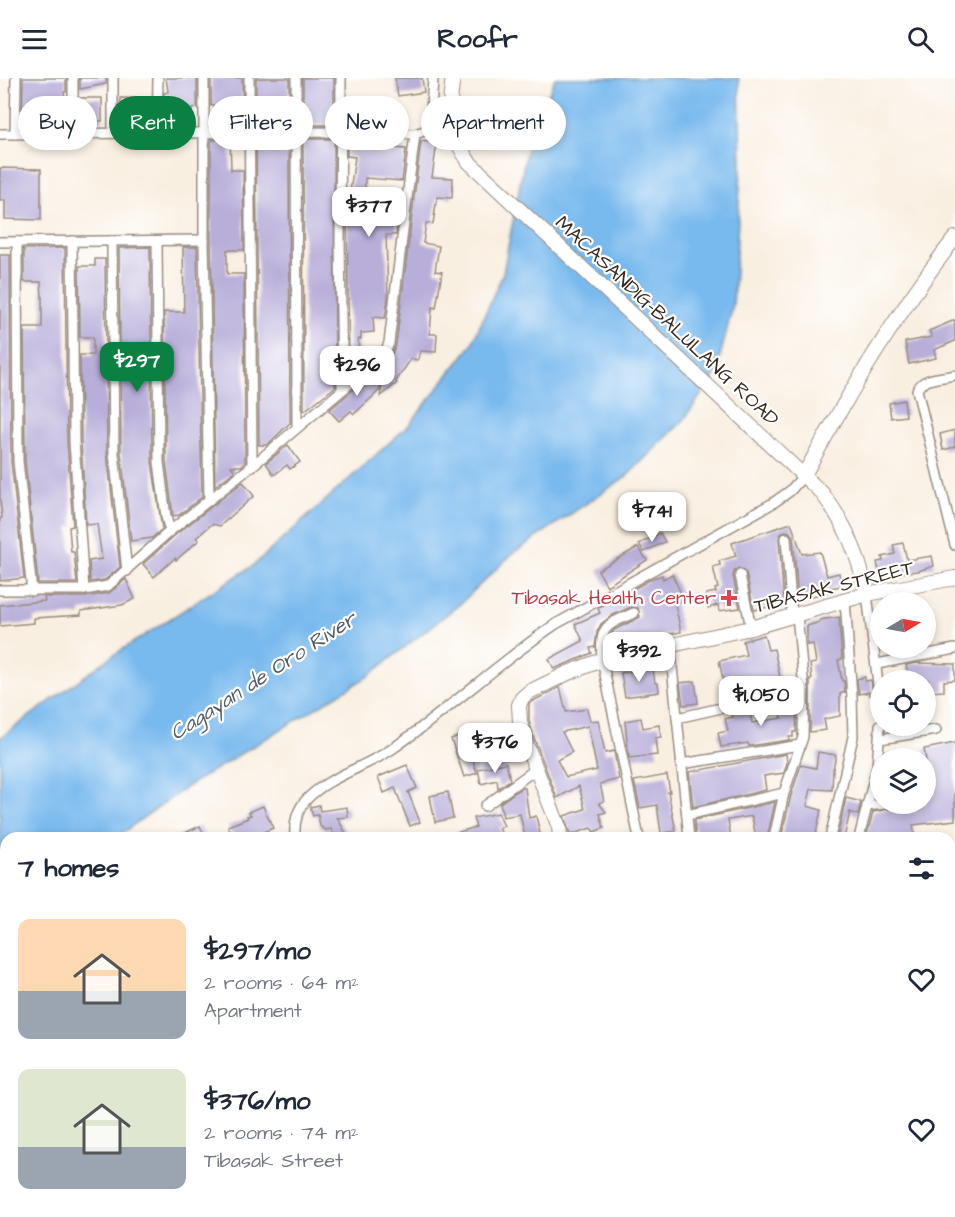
<!DOCTYPE html>
<meta charset="utf-8">
<style>
body{margin:0;font-family:"Architects Daughter",sans-serif;background:#f2f2f3;color:#1f2937;height:100vh;display:flex;flex-direction:column;font-size:22px;white-space:nowrap}
*{box-sizing:border-box;margin:0}
p{font-size:20px;color:#747a83}
.icon{flex:none;width:33px;height:33px;fill:none;stroke:currentColor;stroke-width:2;stroke-linecap:round;stroke-linejoin:round}
.map{position:relative;flex:1;overflow:hidden}
.sheet{position:absolute;left:0px;top:754px;width:956px;height:386px;display:flex;flex-direction:column;background:#fff;border-radius:18px 18px 0 0;box-shadow:0 3px 9px #0003}
.sheet>*{flex:none}
.guide{position:absolute;left:18px;top:18px;width:600px;height:54px;display:flex;gap:12px}
.needle{width:39px;rotate:80deg}
.controls{position:absolute;left:870px;top:514px;display:grid;gap:12px}
.controls a{display:grid;place-items:center;width:66px;height:66px;border-radius:50%;background:#fff;box-shadow:0 3px 9px #0003;font-size:30px}
.price{position:absolute;translate:-50% -51px;padding:0 14px;border-radius:12px;background:#fff;color:#222;font-size:20px;line-height:39px;filter:drop-shadow(0 2px 3px #0008)}
.price::after{content:'';position:absolute;left:50%;top:36px;width:18px;height:14px;margin-left:-9px;background:inherit;clip-path:polygon(0 0,100% 0,50% 100%)}
.price.current{background:#0b8043;color:#fff}
ul{padding:0;list-style:none}
li{display:flex;align-items:center;gap:18px;height:150px;padding:0 18px}
li span{display:grid;place-items:center;flex:none;width:168px;height:120px;border-radius:12px;color:#555}
li>.icon{margin-inline-start:auto}
span .icon{width:72px;height:72px;fill:#fffc;stroke-width:1}
li b{font-size:26px}
h2{display:flex;justify-content:space-between;align-items:center;height:72px;padding:0 18px;font-size:26px}
.tag{padding:0 21px;border-radius:27px;background:#fff;box-shadow:0 3px 9px #0003;font-size:21px;line-height:54px}
.tag.current{background:#0b8043;color:#fff}
header{display:flex;justify-content:space-between;align-items:center;height:78px;padding:0 18px;background:#fff;font-size:27px;font-weight:800}
.map>svg:first-child{display:block}
.water{fill:#79baee;stroke:#5a7286;stroke-width:1.5}
.lines{fill:none;stroke-linecap:round;stroke-linejoin:round}
.stream{stroke:#79baee;stroke-width:4}
.building{fill:#b8aed9;fill-rule:evenodd}
.street-casing{stroke:#9a8c80;stroke-width:12}
.secondary-casing{stroke:#9a8c80;stroke-width:16}
.street{stroke:#fff;stroke-width:9}
.secondary{stroke:#fff;stroke-width:14}
.health-dot{fill:#e0444e;stroke:#fff;stroke-width:2}
.labels{text-anchor:middle;dominant-baseline:central;stroke-width:4.5;stroke-linejoin:round;paint-order:stroke}
.street-label{font-size:20px;fill:#3b2a1e;stroke:#fff}
.health-label{font-size:20px;fill:#be3a42;stroke:#fff;text-anchor:end}
.water-label{font-size:21px;font-style:italic;fill:#515c67;stroke:#fff}
</style>
<header><svg class="icon" aria-label="menu" viewBox="0 0 24 24"><path d="M4 6h16M4 12h16M4 18h16"/></svg>Roofr<svg class="icon" aria-label="search" viewBox="0 0 24 24"><circle cx="10" cy="10" r="6"/><path d="M15 15l6 6"/></svg></header>
<div class="map">
<svg width="955" height="1139" viewBox="0 0 955 1139">
<rect width="100%" height="100%" fill="#fff"/>
<filter id="ink" filterUnits="userSpaceOnUse"><feTurbulence type="fractalNoise" baseFrequency=".0167" numOctaves="2"/><feDisplacementMap in="SourceGraphic" scale="12" xChannelSelector="R" yChannelSelector="G"/><feConvolveMatrix kernelMatrix="1 2 1 2 8 2 1 2 1" color-interpolation-filters="sRGB"/></filter>
<filter id="wash" filterUnits="userSpaceOnUse"><feTurbulence type="fractalNoise" baseFrequency=".008" numOctaves="4" result="noise"/><feDisplacementMap in="SourceGraphic" scale="24" xChannelSelector="R" yChannelSelector="G"/><feGaussianBlur stdDeviation="1.35" result="paint"/><feColorMatrix in="noise" values="0 0 0 0 0 0 0 0 0 0 0 0 0 0 0 0 0 1.4 0 .05"/><feComposite in="paint" operator="in"/></filter>
<g filter="url(#wash)">
<rect width="100%" height="100%" fill="#f9efe1"/>
<path class="water" d="M555,0H739L741,91L733,227L716,295L683,343L627,398L512,476L460,526L367,599L191,706L115,760H6V837L0,841V660L112,578L254,487L409,347L471,268L503,195L527,70Z"/>
<g class="lines">
<path class="stream" d="M108,1139L109,1134"/>
</g>
<g id="blocks">
<g class="building">
<path d="M23,0H66V14H64L65,20H66V41L43,40V43H22Z"/>
<path d="M80,0H106V6L80,11Z"/>
<path d="M166,0H197V30L192,31L191,35L182,44V48H165L164,46V15L168,14Z"/>
<path d="M211,0H242L243,48H215L214,27L211,28Z"/>
<rect x="256" y="0" width="33" height="48"/>
<path d="M303,0H334V31H330L332,47H303Z"/>
<path d="M395,0H422L424,14L398,18Z"/>
<path d="M80,20H102V43H82L80,41Z"/>
<path d="M121,20L151,21L150,46H120Z"/>
<path d="M230,61L231,92H243L244,172H227V196H244L245,385L241,388H231L235,393L215,408L211,162V62Z"/>
<path d="M256,61H289L290,345L267,367H259Z"/>
<path d="M303,61H334L335,309L304,333Z"/>
<path d="M347,61L380,62V69L406,71L402,103L365,100L364,135H398L396,157H386L388,219L385,240L373,239L374,254L361,255V261H358L360,283L349,284L347,136L355,79L347,78Z"/>
<path d="M421,63L437,65L432,99L453,100L452,120L437,119L433,146L426,145L423,165L439,168L435,193L442,194L436,230L432,229L430,256H437L436,274L420,273L418,282L411,281L396,303L397,305L380,319L386,284L390,280L396,266Z"/>
<path d="M0,90L41,91V142L5,141V122H0Z"/>
<path d="M150,169L152,384L162,451L152,460L131,463L121,375L119,170Z"/>
<path d="M183,169H197L202,419L179,437L173,438L166,384L164,234H184Z"/>
<path d="M65,170L67,363L73,448L69,449L71,474H74L77,505H38L25,383L24,250H42V218L41,204H24V171Z"/>
<path d="M0,177H10L11,383L24,500L0,503V440H2L0,422Z"/>
<path d="M95,181H105L107,375L120,489L105,502L90,504L89,483L102,481L97,446L86,447L81,363L80,277H93V259H80L79,188H95Z"/>
<path d="M955,242V263L934,272L936,280L909,286L905,264L932,259L929,253Z"/>
<path d="M378,291L380,312L354,336L351,333L339,343L329,332Z"/>
<path d="M904,322L906,338L891,340L889,325Z"/>
<path d="M955,352V369L943,372L940,356Z"/>
<path d="M288,367L300,384L290,391L287,387L274,397L266,385Z"/>
<path d="M243,404L254,418L220,448L212,446L196,460L199,462L176,482L175,480L154,499L143,486L174,458Z"/>
<path d="M791,445L802,476L820,474L827,498L839,495L841,508L830,510L831,513L798,522L793,459L789,454L785,453L780,457L779,461L784,526L754,532L746,495L739,490L735,492L733,498L740,530L719,533L718,527L708,530L706,516L716,514L715,511L718,510L713,489L720,487L719,483L736,478L732,465Z"/>
<path d="M660,455L665,464L644,474L639,466Z"/>
<path d="M903,465L907,482L932,478L934,488L918,493L883,497L879,493L877,484L883,483L882,479L895,476L893,467Z"/>
<path d="M638,469L647,482L607,508L598,492Z"/>
<path d="M672,496L684,522L675,526L681,554L608,567L610,558L614,552L640,539L638,530L631,529L613,537L601,546L597,554L595,569L590,570L592,575L554,591L549,581L583,563L575,546L600,535L598,530L653,500L662,497L663,501Z"/>
<path d="M126,501L135,521L122,527L81,533V537L34,540V545L0,548V527L45,523L44,519H84L109,515Z"/>
<path d="M839,539L842,581L838,582L842,603H844L845,614L840,616V638L824,641L826,652L810,654V602L812,601L810,586L816,585L813,566L807,567V548L820,544V542Z"/>
<path d="M764,557L768,572L774,571L782,609L738,619L737,617L727,619L719,583L746,577L743,563Z"/>
<path d="M916,585L955,586V602L944,603V613L929,614L928,602H909L906,587Z"/>
<path d="M653,591L655,605H658L659,614L625,619L621,595Z"/>
<path d="M865,599V603L871,602L873,617H869V614L859,616L857,601Z"/>
<path d="M695,603L698,625L683,627L680,605Z"/>
<path d="M560,609L566,634L587,631L590,643L598,642L605,675L614,673L619,701L600,706L604,723L599,725L606,734L600,736L604,750L594,754L591,750L570,757L564,738L585,731L579,708L557,720L534,660L529,643V625ZM588,648L597,692L566,699L557,682L572,674L562,654Z"/>
<path d="M797,620L796,654H793V659H789V662L749,668L748,665L721,669L718,655L728,653L725,641L733,639L732,636L749,630L752,645L782,640L778,624Z"/>
<path d="M641,640L643,650L659,647L661,659L655,660L657,677L629,680L625,643Z"/>
<path d="M470,654L476,669L469,671L477,695L464,699L451,661Z"/>
<path d="M955,665V742L913,747L915,760H866L873,734L904,728V726H926V682L924,671Z"/>
<path d="M818,674L836,677L833,691L832,712L811,711L807,728L821,732L815,760H781L791,717L801,687L816,690Z"/>
<path d="M786,676L787,685L784,695L764,698L766,712L693,729L689,694Z"/>
<path d="M506,685L510,702L498,710L497,702L481,706L478,691Z"/>
<path d="M407,687L417,710L408,714L420,744L410,748L395,710L384,715L378,699Z"/>
<path d="M667,697L670,714H668L676,753L661,755L657,727L640,730L634,703Z"/>
<path d="M521,710H525L529,740L536,738L541,760H525L520,736L503,739L500,725Z"/>
<path d="M448,714L453,740L435,744L430,718Z"/>
<path d="M846,720L861,724L858,737L850,734L844,760H837Z"/>
<path d="M775,724L767,760H756L752,738L728,742L731,760H696L694,742Z"/>
<path d="M319,727L320,733L347,729L348,739L337,740L349,760H336L331,751L326,752L320,748L318,737L313,738L310,729Z"/>
<path d="M263,728L273,750L253,758L254,760H233L228,748L248,740L247,738L251,737L249,734Z"/>
<path d="M498,735L504,748L499,750L504,760H445V758L476,749L473,740Z"/>
<path d="M200,748L206,760H174Z"/>
</g>
</g>
</g>
<g filter="url(#ink)">
<use href="#blocks" fill-opacity="0" stroke="#9a8c80" stroke-width="1.5"/>
<g class="lines">
<defs>
<g id="street">
<path d="M73,0V56"/>
<path d="M113,0V55"/>
<path d="M204,0V162L209,422"/>
<path d="M249,0L252,388"/>
<path d="M296,0L297,349"/>
<path d="M341,0L340,162L342,310"/>
<path d="M157,55L158,0"/>
<path d="M0,56L340,54L415,56L430,51L433,0"/>
<path d="M15,56L16,0"/>
<path d="M72,163L74,363L84,512"/>
<path d="M112,163L114,375L127,493"/>
<path d="M157,163L159,384L166,439L170,453"/>
<path d="M0,164L204,162"/>
<path d="M17,164L18,383L32,513"/>
<path d="M955,297C943,300 922,299 917,312L955,467"/>
<path d="M786,460L792,538"/>
<path d="M740,497L751,550"/>
<path d="M0,512H84L108,508L170,453L252,388L384,277L389,265L415,56"/>
<path d="M867,516L880,622"/>
<path d="M634,535C604,548 600,548 602,582L639,760"/>
<path d="M670,568L689,760"/>
<path d="M877,586L955,571"/>
<path d="M677,640L804,611"/>
<path d="M880,661L936,652"/>
<path d="M681,686L800,667"/>
<path d="M485,728L536,691"/>
<path d="M867,728L885,726"/>
<path d="M687,737L784,715"/>
<path d="M295,760C294,746 296,733 306,722C327,699 366,689 392,671C449,632 499,584 556,546L773,425L790,413L804,397"/>
<path d="M774,760L784,715L803,659L804,611L797,536"/>
<path d="M830,760L853,659L852,619L845,522"/>
<path d="M859,760L877,689L880,647"/>
<path d="M950,1064H955"/>
<path d="M950,1129H955"/>
<path d="M723,1139L862,1134"/>
</g>
<g id="secondary">
<path d="M453,0C447,38 448,52 469,84L822,415C847,448 858,476 867,516"/>
<path d="M804,397C849,315 897,234 955,160"/>
<path d="M560,760L559,749L525,663L520,644L519,627L522,620L529,614L568,595L602,582L751,550L867,516L955,500"/>
<path d="M27,1139L32,1134"/>
</g>
</defs>
<use href="#street" class="street-casing"/>
<use href="#secondary" class="secondary-casing"/>
<use href="#street" class="street"/>
<use href="#secondary" class="secondary"/>
</g>
</g>
<path class="health-dot" d="M726 511h6v6h6v6h-6v6h-6v-6h-6v-6h6z"/>
<g class="labels">
<g class="street-label">
<text transform="translate(667 243) rotate(43)">MACASANDIG-BALULANG ROAD</text>
<text transform="translate(834 509) rotate(-14)">TIBASAK STREET</text>
</g>
<g class="health-label">
<text x="716" y="520">Tibasak Health Center</text>
</g>
<g class="water-label">
<text transform="translate(263 598) rotate(-33)">Cagayan de Oro River</text>
</g>
</g>
</svg>
<div class="controls">
<a><svg class="needle" viewBox="-14 -14 28 28"><path d="M0-13l5 13h-10z" fill="#e53935"/><path d="M0 13l5-13h-10z" fill="#747a83"/></svg></a>
<a><svg class="icon" aria-label="locate" viewBox="0 0 24 24"><circle cx="12" cy="12" r="6"/><path d="M12 2v4M12 18v4M2 12h4M18 12h4"/></svg></a>
<a><svg class="icon" aria-label="layers" viewBox="0 0 24 24"><path d="M12 4l9 5-9 5-9-5zM3 14l9 5 9-5"/></svg></a>
</div>
<b class="price" style="left:369px;top:160px">$377</b>
<b class="price current" style="left:137px;top:315px">$297</b>
<b class="price" style="left:357px;top:319px">$296</b>
<b class="price" style="left:652px;top:465px">$741</b>
<b class="price" style="left:639px;top:605px">$392</b>
<b class="price" style="left:761px;top:649px">$1,050</b>
<b class="price" style="left:495px;top:696px">$376</b>
<div class="guide">
<a class="tag">Buy</a>
<a class="tag current">Rent</a>
<a class="tag">Filters</a>
<a class="tag">New</a>
<a class="tag">Apartment</a>
</div>
<section class="sheet">
<h2>7 homes<svg class="icon" aria-label="filters" viewBox="0 0 24 24"><path d="M4 7h16M4 17h16"/><circle cx="9" cy="7" r="2"/><circle cx="15" cy="17" r="2"/></svg></h2>
<ul>
<li><span style="background:linear-gradient(#ffd9b3 60%,#9aa5b1 0)"><svg class="icon" aria-label="home" viewBox="0 0 24 24"><path d="M3 11l9-7 9 7M6 9v11h12V9"/></svg></span><div><b>$297/mo</b><p>2 rooms · 64 m²</p><p>Apartment</p></div><svg class="icon" aria-label="heart" viewBox="0 0 24 24"><path d="M12 20l-8-8c-3-5 5-10 8-4 3-6 11-1 8 4z"/></svg></li>
<li><span style="background:linear-gradient(#dfe7d0 65%,#9aa5b1 0)"><svg class="icon" aria-label="home" viewBox="0 0 24 24"><path d="M3 11l9-7 9 7M6 9v11h12V9"/></svg></span><div><b>$376/mo</b><p>2 rooms · 74 m²</p><p>Tibasak Street</p></div><svg class="icon" aria-label="heart" viewBox="0 0 24 24"><path d="M12 20l-8-8c-3-5 5-10 8-4 3-6 11-1 8 4z"/></svg></li>
</ul>
</section>
</div>
